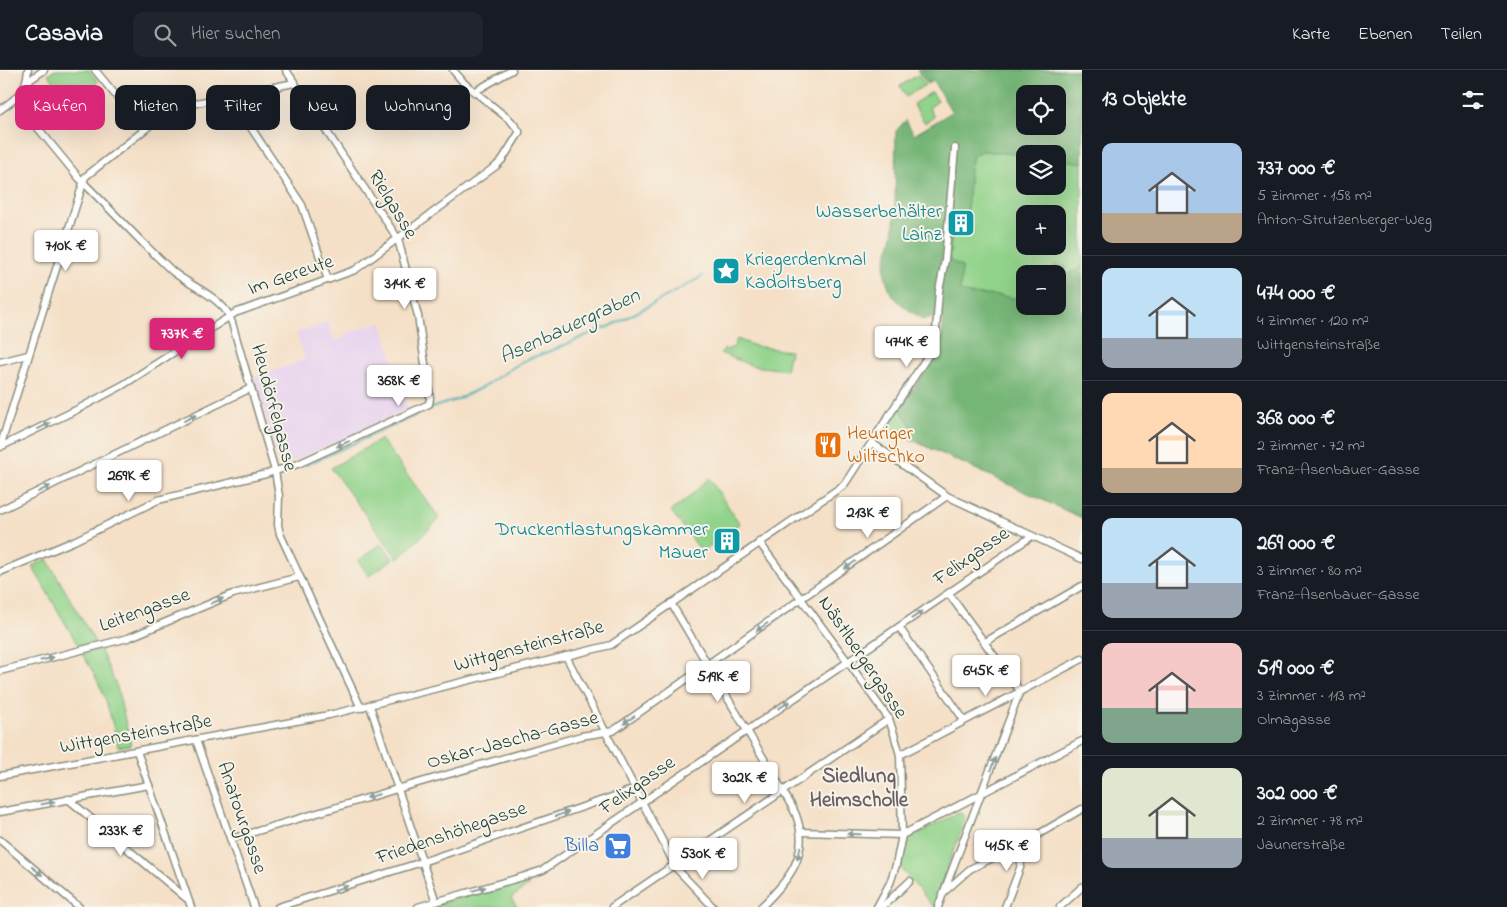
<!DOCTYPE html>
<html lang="de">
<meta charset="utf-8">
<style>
body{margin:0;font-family:"Indie Flower",sans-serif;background:#20242c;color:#f1f3f6;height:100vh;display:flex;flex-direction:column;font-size:19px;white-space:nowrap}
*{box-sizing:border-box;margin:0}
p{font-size:16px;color:#9ea1a6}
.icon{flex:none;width:28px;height:28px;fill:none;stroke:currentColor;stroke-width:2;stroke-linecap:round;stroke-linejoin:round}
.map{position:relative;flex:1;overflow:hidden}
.details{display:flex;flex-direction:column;background:#171b24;width:425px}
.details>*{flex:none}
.banner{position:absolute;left:15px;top:15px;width:475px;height:45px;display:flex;gap:10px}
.controls{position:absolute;left:1016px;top:15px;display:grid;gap:10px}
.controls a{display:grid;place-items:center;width:50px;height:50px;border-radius:10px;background:#171b24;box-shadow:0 5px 20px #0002;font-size:25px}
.price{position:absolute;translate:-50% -42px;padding:0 11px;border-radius:5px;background:#fff;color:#222;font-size:16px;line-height:32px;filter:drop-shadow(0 1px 2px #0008)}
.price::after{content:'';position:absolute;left:50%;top:30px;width:15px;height:11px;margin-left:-8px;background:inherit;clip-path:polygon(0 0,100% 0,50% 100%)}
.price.current{background:#db2777;color:#fff}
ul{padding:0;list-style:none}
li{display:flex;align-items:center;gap:15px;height:125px;padding:0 20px}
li+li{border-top:1px solid #363941}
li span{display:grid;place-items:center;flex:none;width:140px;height:100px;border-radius:10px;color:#555}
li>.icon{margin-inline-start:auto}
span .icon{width:60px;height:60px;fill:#fffc;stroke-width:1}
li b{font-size:21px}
h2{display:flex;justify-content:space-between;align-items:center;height:60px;padding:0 20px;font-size:21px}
.pill{padding:0 18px;border-radius:10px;background:#171b24;box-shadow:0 5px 20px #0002;font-size:18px;line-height:45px}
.pill.current{background:#db2777;color:#fff}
header{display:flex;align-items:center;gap:30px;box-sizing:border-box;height:70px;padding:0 25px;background:#171b24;border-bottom:1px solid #363941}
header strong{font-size:24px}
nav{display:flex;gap:28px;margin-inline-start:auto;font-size:18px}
.search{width:350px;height:45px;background:#20242c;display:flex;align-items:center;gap:12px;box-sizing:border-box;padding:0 18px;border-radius:10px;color:#9ea1a6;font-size:19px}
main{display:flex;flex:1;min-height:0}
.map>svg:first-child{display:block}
.built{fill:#e7d2ef}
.green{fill:#91d38a;stroke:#58885f;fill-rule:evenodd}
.forest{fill:#74b576;stroke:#4a7955;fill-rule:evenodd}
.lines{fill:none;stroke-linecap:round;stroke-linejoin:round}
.stream{stroke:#3daeb6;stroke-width:2}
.minor-casing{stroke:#8a8e7e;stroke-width:9}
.minor{stroke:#fff;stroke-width:6}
.oneway{fill:#8f9e9a}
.labels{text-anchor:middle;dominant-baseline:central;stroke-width:4;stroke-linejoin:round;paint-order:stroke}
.street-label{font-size:20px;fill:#1f3d34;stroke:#f7f3e8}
.culture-label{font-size:20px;fill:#0d838f;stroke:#f7f3e8;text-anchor:end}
.food-label{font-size:20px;fill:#c56008;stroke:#f7f3e8;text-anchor:start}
.shop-label{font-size:20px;fill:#366cbe;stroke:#f7f3e8;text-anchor:end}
.water-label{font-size:21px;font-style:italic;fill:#285f5b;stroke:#f7f3e8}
.neighbourhood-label{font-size:21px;font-weight:bold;fill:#695f65;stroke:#f7f3e8}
</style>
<header>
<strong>Casavia</strong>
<div class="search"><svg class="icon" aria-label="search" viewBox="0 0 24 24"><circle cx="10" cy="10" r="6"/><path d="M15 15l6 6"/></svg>Hier suchen</div>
<nav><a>Karte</a><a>Ebenen</a><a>Teilen</a></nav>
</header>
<main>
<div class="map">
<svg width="1082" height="837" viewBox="0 0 1082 837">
<rect width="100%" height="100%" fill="#f7f3e8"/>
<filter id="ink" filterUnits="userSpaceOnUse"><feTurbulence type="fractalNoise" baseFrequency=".02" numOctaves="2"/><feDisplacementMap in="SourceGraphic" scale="10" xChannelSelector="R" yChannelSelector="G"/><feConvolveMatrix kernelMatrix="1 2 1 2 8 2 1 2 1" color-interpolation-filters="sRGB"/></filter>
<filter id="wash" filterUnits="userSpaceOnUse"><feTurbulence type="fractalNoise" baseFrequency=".0096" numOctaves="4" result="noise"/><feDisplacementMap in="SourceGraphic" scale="20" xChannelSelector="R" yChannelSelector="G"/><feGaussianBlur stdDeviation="1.12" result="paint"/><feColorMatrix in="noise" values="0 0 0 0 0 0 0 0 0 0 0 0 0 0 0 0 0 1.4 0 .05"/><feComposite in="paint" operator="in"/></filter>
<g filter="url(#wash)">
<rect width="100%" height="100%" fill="#f5e0c7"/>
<path class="built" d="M328,252L335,271L341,269L347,263L381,252L408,339L301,388L282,395L279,394L254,307L305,290L296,263Z"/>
<g class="green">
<path d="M55,0H89L98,12L71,34L48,4Z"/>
<path d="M966,0H1082V448L887,358L941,279ZM1025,24H1058V56H1025ZM1025,84H1058V116H1025ZM1025,144H1058V176H1025ZM1025,204H1058V236H1025Z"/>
<path d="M918,5L925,15L906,27L900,16Z"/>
<path d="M932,22L938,31L929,38L934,47L925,53L913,34Z"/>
<path d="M737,269L755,276L790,281L786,300L753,296L720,283L724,279L728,281L729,278H733Z"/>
<path d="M381,369L438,446V450L398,489L331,398Z"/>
<path d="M709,408L740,454L702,482L671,441L687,429Z"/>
<path d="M382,474L393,489L369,506L358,491L378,476Z"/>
<path d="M47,489L95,572L79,577L32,496Z"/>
<path d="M100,579L117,617L131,675L118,677C113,656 108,632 98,612C93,602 88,593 82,584Z"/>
<path d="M958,743C963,744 964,745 966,749L947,798L948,803L936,837H934L900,798C903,787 905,776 912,767Z"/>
<path d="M524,809L529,815L511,828L517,837H429Z"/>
</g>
<path class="forest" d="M917,0H1082V93L1058,89V84H1025V85L981,81L973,86L970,99L967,144L964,148L968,149L967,157L964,156L963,159H952L949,190L962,197L960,221L969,224L1002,226L1025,230V236H1058V204H1049L1055,195L1066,197L1067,205L1082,197V448L910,369L912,357L900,339L941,279L944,247H931L923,250C912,241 896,234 890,220C877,192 892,182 894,157C896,125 895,92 896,61L906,50L914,65L952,42L933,11L927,14ZM1025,24H1058V56H1025Z"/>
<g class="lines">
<g class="stream">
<path d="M658,231L703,206"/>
<path d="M306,395L434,337L456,330L483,317L523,291L558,278L596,261L609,257L656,232"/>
</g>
</g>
</g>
<g filter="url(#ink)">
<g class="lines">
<defs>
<g id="minor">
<path d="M95,0L144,60"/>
<path d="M27,12L44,0"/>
<path d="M474,22L512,0"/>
<path d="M230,26L302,135L328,210"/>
<path d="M17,28L24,41L79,108L143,173L172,201C189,215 214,224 227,242C229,245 231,250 232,253L275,401L279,426L278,455L280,464L361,638"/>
<path d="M0,40C17,28 26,22 28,0"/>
<path d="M0,292L28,285"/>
<path d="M872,373L947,426L1082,489"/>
<path d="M0,377L80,338L123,315L235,243L355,200L496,96L502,90L519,63V61L511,51L464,13L453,0"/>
<path d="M0,377L85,107L172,38L294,13"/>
<path d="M0,440L251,318"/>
<path d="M759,472L848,592L889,649L894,664L900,685L902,765L896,795L890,813L877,837"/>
<path d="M0,502L74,471L158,430L266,404L298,394L429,334L430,328L418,246L398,169L286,0"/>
<path d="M671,533L783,721C787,729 793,737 796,745C811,785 788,811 761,837"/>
<path d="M899,557L964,650"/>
<path d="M985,572L1082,516"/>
<path d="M566,586L677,799L713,837"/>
<path d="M0,601L128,568L233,524L299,507"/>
<path d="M370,636L436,832"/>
<path d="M196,670L254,837"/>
<path d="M137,681L191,837"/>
<path d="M900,685L1082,589"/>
<path d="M0,706L329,645L611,575L844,415L931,281L936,260L939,221L945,190L955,78"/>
<path d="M68,729L186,828"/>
<path d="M0,742L149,715"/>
<path d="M801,762L902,765L1082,671"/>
<path d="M231,769L397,719L581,666L613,661L947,426"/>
<path d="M0,770L79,837"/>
<path d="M944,822L970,799L1025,772L1082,739"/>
<path d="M278,837L422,792L635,719"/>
<path d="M418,837L522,807L543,800L1032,466"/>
<path d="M612,837L889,649"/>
<path d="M882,837L910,811"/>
<path d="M938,837L1020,621L949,524"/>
<path d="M1005,837L1020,798L1025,772"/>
<path d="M1060,837L1082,817"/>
</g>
</defs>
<use href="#minor" class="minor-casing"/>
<use href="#minor" class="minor"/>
</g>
<defs><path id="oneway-solid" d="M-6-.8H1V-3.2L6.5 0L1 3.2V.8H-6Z" transform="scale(1.25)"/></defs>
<g class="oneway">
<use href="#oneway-solid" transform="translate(190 348) rotate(-26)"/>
<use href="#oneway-solid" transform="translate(44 356) rotate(-26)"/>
<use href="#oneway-solid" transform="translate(343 374) rotate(156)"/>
<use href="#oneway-solid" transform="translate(44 419) rotate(-26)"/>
<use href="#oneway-solid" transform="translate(850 495) rotate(145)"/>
<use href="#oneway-solid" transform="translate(217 531) rotate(-23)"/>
<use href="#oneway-solid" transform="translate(917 545) rotate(-34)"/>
<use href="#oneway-solid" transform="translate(762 557) rotate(145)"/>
<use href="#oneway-solid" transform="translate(47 589) rotate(-14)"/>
<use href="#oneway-solid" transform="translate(784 635) rotate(-34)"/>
<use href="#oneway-solid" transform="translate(629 650) rotate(145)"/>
<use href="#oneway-solid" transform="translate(993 694) rotate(-69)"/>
<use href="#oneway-solid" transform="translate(373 726) rotate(163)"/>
<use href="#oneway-solid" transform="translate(48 733) rotate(-11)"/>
<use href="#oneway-solid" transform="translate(562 744) rotate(-19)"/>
<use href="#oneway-solid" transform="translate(854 764) rotate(-178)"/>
<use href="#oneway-solid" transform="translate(799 783) rotate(103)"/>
<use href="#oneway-solid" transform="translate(37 801) rotate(40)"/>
<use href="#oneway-solid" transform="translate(341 818) rotate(-17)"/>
<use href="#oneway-solid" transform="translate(479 819) rotate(-16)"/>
</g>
</g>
<defs>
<symbol id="building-square" viewBox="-11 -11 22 22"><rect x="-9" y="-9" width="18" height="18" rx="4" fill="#0f9aa8" stroke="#f7f3e8"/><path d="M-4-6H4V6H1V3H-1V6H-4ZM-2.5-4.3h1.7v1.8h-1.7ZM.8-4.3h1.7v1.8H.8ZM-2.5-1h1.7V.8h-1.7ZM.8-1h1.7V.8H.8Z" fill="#fff"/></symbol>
<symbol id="sight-square" viewBox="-11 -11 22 22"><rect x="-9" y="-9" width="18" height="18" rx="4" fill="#0f9aa8" stroke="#f7f3e8"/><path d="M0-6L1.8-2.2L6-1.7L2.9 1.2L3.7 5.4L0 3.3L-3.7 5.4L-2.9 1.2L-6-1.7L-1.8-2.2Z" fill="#fff"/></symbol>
<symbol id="restaurant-square" viewBox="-11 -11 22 22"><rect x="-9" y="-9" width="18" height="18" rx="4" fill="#e8710a" stroke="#f7f3e8"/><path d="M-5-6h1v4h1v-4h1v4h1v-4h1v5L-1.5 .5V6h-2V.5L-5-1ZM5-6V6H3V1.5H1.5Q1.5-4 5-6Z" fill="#fff"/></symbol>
<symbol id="supermarket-square" viewBox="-11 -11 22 22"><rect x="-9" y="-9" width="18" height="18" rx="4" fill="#3f7fe0" stroke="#f7f3e8"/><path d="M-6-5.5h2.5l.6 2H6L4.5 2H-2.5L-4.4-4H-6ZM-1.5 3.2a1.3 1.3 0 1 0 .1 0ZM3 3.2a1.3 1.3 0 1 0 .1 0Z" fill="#fff"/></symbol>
</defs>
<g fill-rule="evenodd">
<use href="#building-square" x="945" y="137" width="32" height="32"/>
<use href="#sight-square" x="710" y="185" width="32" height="32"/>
<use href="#restaurant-square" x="812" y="359" width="32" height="32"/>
<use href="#building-square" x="711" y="455" width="32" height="32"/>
<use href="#supermarket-square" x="602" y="760" width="32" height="32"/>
</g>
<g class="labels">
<g class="street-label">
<text transform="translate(392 135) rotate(59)">Rielgasse</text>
<text transform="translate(291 206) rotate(-19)">Im Gereute</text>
<text transform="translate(273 338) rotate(75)">Heudörfelgasse</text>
<text transform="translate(972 487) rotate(-35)">Felixgasse</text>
<text transform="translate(145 541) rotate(-20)">Leitengasse</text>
<text transform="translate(529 577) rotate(-15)">Wittgensteinstraße</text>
<text transform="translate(862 588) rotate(56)">Nästlbergergasse</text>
<text transform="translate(136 665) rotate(-10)">Wittgensteinstraße</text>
<text transform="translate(513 671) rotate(-15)">Oskar-Jascha-Gasse</text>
<text transform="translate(638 716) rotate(-35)">Felixgasse</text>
<text transform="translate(241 748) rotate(71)">Anatourgasse</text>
<text transform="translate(452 764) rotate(-19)">Friedenshöhegasse</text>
</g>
<g class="culture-label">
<text x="942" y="142">Wasserbehälter<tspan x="942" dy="23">Lainz</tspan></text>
<text x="745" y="190" text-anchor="start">Kriegerdenkmal<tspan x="745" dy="23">Kadoltsberg</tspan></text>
<text x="708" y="460">Druckentlastungskammer<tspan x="708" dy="23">Mauer</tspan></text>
</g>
<g class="food-label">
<text x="847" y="364">Heuriger<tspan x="847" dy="23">Wiltschko</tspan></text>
</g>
<g class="shop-label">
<text x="599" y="776">Billa</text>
</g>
<g class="water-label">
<text transform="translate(570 257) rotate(-25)">Asenbauergraben</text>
</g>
<g class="neighbourhood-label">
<text x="859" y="707">Siedlung<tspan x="859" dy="24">Heimscholle</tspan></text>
</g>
</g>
</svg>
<div class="controls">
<a><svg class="icon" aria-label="locate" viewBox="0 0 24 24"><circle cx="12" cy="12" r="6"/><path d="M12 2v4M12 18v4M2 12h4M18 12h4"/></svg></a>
<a><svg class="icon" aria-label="layers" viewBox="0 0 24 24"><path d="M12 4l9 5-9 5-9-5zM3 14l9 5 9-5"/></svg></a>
<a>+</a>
<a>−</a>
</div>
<b class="price" style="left:66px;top:202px">710K €</b>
<b class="price" style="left:405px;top:240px">314K €</b>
<b class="price current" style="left:182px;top:290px">737K €</b>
<b class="price" style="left:907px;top:298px">474K €</b>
<b class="price" style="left:399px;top:337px">368K €</b>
<b class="price" style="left:129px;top:432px">269K €</b>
<b class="price" style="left:868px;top:469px">213K €</b>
<b class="price" style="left:986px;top:627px">645K €</b>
<b class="price" style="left:718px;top:633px">519K €</b>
<b class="price" style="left:745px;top:734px">302K €</b>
<b class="price" style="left:121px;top:787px">233K €</b>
<b class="price" style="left:1007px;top:802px">415K €</b>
<b class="price" style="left:703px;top:810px">530K €</b>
<div class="banner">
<a class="pill current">Kaufen</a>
<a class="pill">Mieten</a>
<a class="pill">Filter</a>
<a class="pill">Neu</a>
<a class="pill">Wohnung</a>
</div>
</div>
<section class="details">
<h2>13 Objekte<svg class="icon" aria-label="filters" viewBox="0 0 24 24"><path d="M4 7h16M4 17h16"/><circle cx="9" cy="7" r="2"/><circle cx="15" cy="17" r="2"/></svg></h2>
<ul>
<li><span style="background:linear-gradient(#a9c7e8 70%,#b9a48a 0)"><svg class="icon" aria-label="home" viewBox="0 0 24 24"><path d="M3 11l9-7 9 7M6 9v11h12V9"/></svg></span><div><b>737 000 €</b><p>5 Zimmer · 158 m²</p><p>Anton-Strutzenberger-Weg</p></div></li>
<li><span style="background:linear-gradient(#bfe0f5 70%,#9aa5b1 0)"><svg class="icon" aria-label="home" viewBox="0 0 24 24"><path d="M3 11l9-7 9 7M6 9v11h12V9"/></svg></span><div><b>474 000 €</b><p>4 Zimmer · 120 m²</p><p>Wittgensteinstraße</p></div></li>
<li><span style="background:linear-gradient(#ffd9b3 75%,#b9a48a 0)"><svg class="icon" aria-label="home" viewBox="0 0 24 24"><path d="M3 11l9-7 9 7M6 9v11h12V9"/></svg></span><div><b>368 000 €</b><p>2 Zimmer · 72 m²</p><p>Franz-Asenbauer-Gasse</p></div></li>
<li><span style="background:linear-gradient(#bfe0f5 65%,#9aa5b1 0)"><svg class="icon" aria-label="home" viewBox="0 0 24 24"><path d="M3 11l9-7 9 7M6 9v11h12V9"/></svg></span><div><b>269 000 €</b><p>3 Zimmer · 80 m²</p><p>Franz-Asenbauer-Gasse</p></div></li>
<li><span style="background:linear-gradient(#f6c9c9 65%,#7fa58c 0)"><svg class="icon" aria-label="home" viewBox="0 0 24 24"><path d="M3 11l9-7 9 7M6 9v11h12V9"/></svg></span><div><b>519 000 €</b><p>3 Zimmer · 113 m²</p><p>Olmagasse</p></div></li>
<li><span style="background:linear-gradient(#dfe7d0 70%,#9aa5b1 0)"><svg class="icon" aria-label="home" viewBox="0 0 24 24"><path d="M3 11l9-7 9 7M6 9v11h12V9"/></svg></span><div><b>302 000 €</b><p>2 Zimmer · 78 m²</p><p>Jaunerstraße</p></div></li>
</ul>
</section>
</main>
